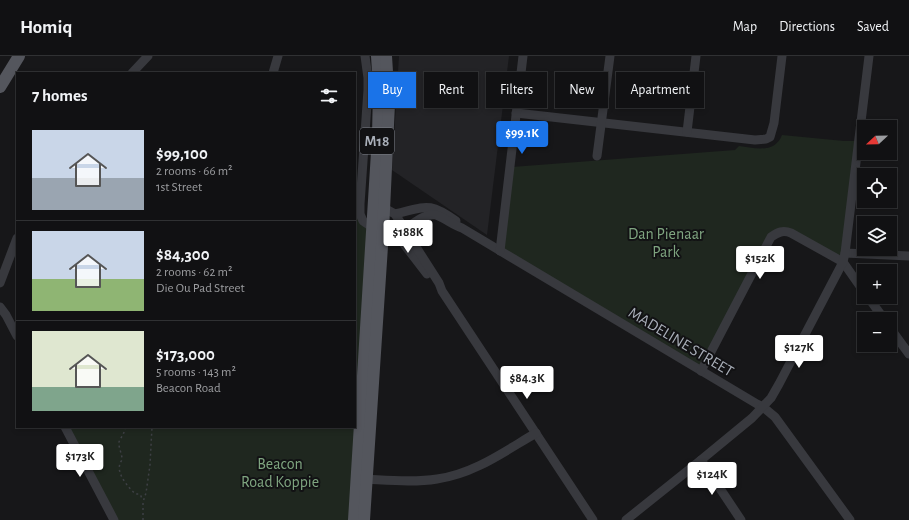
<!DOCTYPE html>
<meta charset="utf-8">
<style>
body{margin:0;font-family:"Alegreya Sans",sans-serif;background:#1e1f21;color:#f1f3f6;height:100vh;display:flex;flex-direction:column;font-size:15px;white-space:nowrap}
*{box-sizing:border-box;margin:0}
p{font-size:13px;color:#9c9da0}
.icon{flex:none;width:22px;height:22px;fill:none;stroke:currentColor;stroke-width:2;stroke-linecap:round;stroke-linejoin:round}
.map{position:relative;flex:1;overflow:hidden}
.panel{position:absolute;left:16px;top:16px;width:340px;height:356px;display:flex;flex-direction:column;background:#111113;border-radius:0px;box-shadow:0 2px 6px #0003,0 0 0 1px #303133}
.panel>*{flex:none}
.banner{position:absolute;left:368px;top:16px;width:380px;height:36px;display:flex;gap:8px}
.needle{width:26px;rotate:248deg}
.fabs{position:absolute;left:857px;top:64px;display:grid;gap:8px}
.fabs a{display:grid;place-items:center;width:40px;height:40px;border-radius:0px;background:#111113;box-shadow:0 2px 6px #0003,0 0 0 1px #303133;font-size:20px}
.price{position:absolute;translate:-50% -34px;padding:0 9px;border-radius:4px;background:#fff;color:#222;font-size:13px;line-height:26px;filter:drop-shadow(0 1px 2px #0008)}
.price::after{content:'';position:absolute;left:50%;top:24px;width:12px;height:9px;margin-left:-6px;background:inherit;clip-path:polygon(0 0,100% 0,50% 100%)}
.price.active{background:#1a73e8;color:#fff}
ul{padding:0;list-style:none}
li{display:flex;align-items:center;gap:12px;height:100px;padding:0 16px}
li+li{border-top:1px solid #303133}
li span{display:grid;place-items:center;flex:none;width:112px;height:80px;border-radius:0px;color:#555}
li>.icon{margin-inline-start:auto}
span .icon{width:48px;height:48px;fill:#fffc;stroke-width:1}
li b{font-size:17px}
h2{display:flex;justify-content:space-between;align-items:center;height:48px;padding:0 16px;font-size:17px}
.chip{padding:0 14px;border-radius:0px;background:#111113;box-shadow:0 2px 6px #0003,0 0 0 1px #303133;font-size:14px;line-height:36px}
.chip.active{background:#1a73e8;color:#fff}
header{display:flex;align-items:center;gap:24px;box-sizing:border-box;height:56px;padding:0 20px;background:#111113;border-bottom:1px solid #303133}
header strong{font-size:19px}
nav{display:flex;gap:22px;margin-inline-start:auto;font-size:14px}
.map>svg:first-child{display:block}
.built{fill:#232326}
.green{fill:#1f271f}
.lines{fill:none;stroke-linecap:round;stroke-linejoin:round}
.path{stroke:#3e4045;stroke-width:1.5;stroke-dasharray:2 3;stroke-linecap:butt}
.minor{stroke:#38393e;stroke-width:9}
.major{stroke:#54565d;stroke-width:12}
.labels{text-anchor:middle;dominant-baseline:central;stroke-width:4;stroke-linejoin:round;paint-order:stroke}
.shield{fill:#121214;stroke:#7c8088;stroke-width:1}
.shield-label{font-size:15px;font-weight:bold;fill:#a9afb9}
.park-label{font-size:16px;fill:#7fa580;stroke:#121214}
.street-label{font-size:16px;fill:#a9afb9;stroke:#121214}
</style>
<header>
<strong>Homiq</strong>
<nav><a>Map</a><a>Directions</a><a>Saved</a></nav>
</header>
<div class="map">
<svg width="909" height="464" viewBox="0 0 909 464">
<rect width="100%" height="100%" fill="#171719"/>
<path class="built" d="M399,0H509L487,179L392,114Z"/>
<g class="green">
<path d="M782,79L844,85H856L841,202L778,174L699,311L502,194L512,111L735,94L739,90C754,92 775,98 782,79Z"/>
<path d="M359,139L368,171L350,464H117L68,371H355V140Z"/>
</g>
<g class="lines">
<g class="path">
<path d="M125,371C125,377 121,381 119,386C118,390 122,398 122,403C122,405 120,406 120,408C116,417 129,433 136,438H139L141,440L142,444"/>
<path d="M143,464V446L146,437L150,409L152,371"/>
</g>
<g class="minor">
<path d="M365,0L368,22V34L360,148V158L363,165L372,171L397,179L427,218"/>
<path d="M132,17L148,0"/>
<path d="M273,17L278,0"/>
<path d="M516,57L755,84L766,83L770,81L774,67L782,0"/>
<path d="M687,76L696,0"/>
<path d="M597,100L610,0"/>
<path d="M379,151L384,152L395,158L439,227L442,235L593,464"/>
<path d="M395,158C426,151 428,145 456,165"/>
<path d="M397,179C407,173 424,156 436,159C445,162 453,169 462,172L757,348L763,351L775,361L850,464"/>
<path d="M500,195L523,0"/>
<path d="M845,197L909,200"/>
<path d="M0,227L17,182"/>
<path d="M868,241L884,263"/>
<path d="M0,251L6,259L17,280"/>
<path d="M890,272L909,298"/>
<path d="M701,315L771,181C778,176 783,174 791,177L843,206L864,236"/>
<path d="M65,371L114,464"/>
<path d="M701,404L741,464"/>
<path d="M361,423C386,424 413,427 437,423C474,418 505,395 536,377"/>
<path d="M626,464L701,404L752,362L771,342L779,328L843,206L845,197L869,0"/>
</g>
<g class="major">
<path d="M0,31L19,0"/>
<path d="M354,464L378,80L379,31L377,0"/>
<path d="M364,464L383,175L389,48L386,0"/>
</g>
</g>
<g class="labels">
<rect class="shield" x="360" y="72" width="34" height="26" rx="3"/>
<g class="shield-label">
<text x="377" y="85">M18</text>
</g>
<g class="park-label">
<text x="666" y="178">Dan Pienaar<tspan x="666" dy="18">Park</tspan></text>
<text x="280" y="408">Beacon<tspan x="280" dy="18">Road Koppie</tspan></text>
</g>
<g class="street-label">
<text transform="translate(681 286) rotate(31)">MADELINE STREET</text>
</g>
</g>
</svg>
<div class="fabs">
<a><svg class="needle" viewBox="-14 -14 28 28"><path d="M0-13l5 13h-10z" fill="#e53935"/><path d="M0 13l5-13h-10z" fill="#9c9da0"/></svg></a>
<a><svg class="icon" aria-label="locate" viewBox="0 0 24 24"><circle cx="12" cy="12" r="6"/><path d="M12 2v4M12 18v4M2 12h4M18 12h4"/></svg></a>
<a><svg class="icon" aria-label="layers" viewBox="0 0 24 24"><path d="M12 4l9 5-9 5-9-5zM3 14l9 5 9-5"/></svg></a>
<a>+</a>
<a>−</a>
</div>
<b class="price active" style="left:522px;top:99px">$99.1K</b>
<b class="price" style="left:408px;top:198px">$188K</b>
<b class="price" style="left:760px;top:224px">$152K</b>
<b class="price" style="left:799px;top:313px">$127K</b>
<b class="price" style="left:527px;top:344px">$84.3K</b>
<b class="price" style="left:80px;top:422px">$173K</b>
<b class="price" style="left:712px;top:440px">$124K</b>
<div class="banner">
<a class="chip active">Buy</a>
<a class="chip">Rent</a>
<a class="chip">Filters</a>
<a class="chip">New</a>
<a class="chip">Apartment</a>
</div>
<section class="panel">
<h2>7 homes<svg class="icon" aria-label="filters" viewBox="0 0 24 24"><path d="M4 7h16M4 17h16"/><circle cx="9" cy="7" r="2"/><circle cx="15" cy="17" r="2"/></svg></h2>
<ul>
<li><span style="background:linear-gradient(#c9d6e8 60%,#9aa5b1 0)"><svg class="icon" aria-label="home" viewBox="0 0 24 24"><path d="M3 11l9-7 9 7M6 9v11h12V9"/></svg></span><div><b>$99,100</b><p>2 rooms · 66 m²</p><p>1st Street</p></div></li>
<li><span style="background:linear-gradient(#c9d6e8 60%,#8fb573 0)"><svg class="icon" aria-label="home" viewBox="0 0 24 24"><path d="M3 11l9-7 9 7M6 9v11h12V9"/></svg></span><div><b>$84,300</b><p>2 rooms · 62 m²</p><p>Die Ou Pad Street</p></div></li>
<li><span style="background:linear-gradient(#dfe7d0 70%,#7fa58c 0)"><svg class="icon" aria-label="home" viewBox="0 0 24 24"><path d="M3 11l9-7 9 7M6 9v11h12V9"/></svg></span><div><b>$173,000</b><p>5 rooms · 143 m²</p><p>Beacon Road</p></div></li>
</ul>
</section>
</div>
